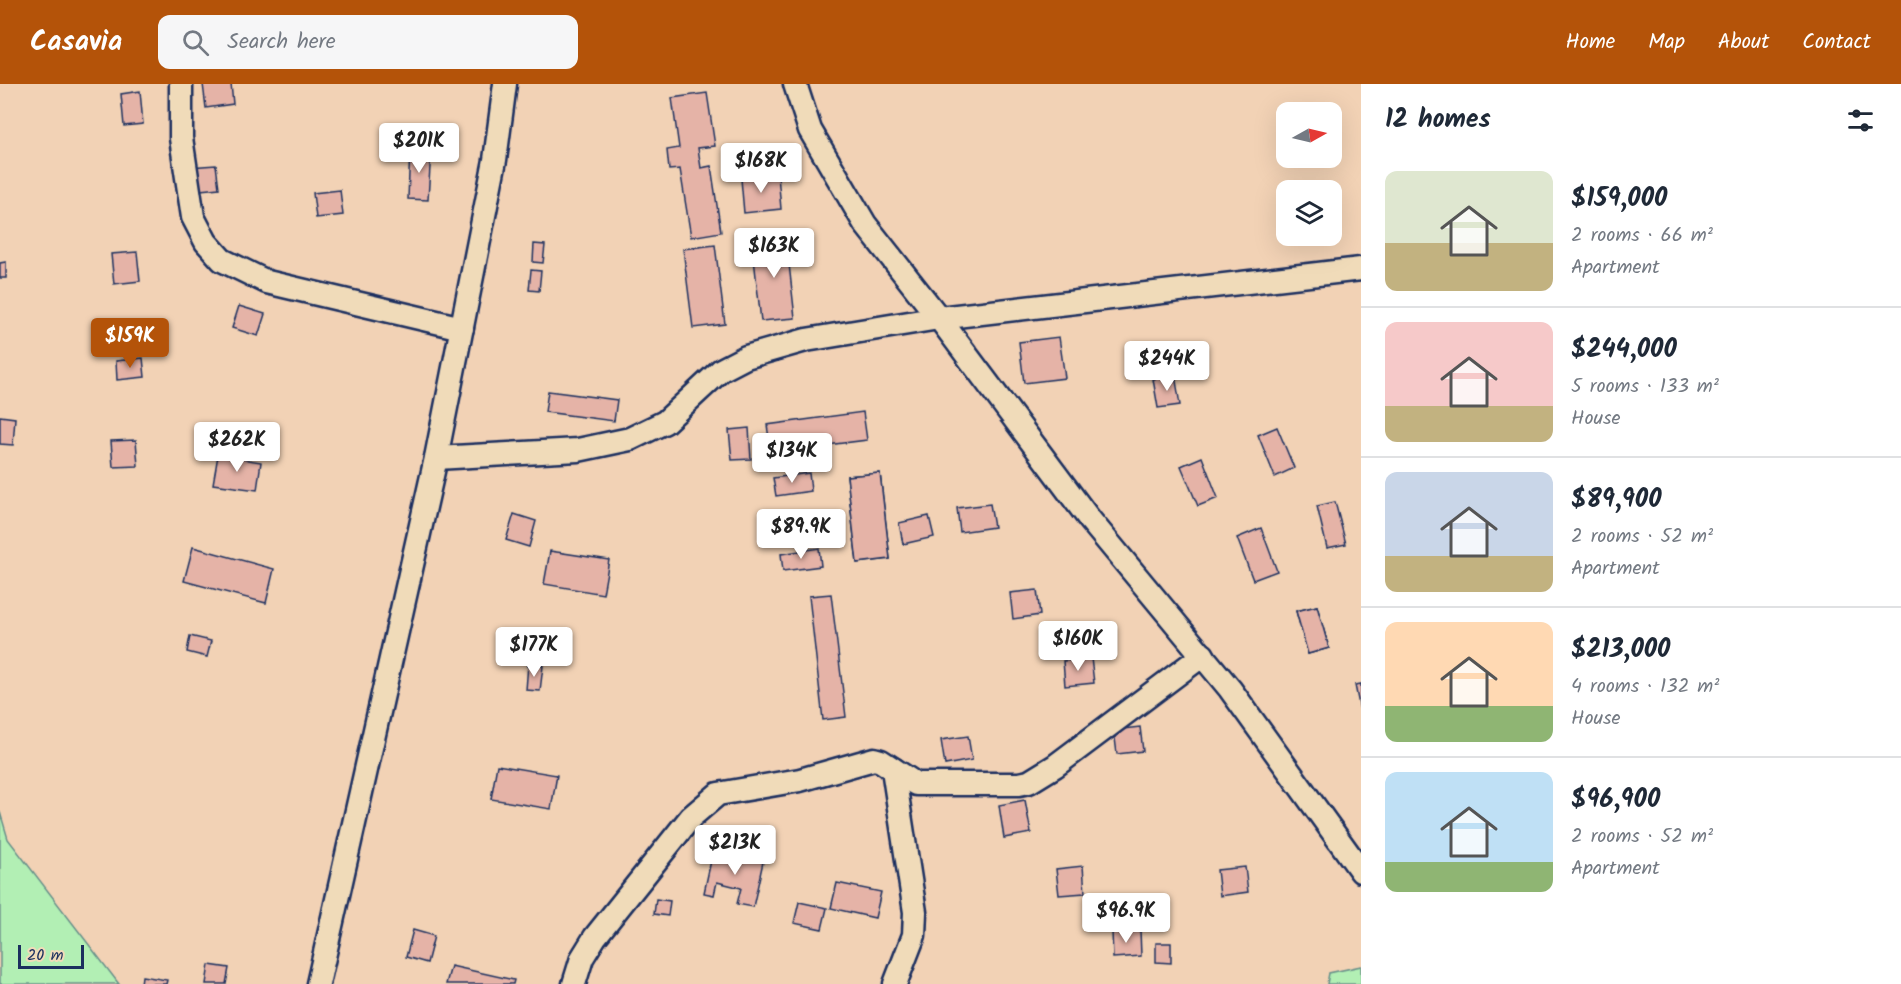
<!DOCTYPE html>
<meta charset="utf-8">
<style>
body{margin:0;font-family:Kalam,sans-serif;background:#f6f6f7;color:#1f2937;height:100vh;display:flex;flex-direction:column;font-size:22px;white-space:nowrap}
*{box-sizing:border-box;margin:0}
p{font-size:20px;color:#747a83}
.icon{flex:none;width:33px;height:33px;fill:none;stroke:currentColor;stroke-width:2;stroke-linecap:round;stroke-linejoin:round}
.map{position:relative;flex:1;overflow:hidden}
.sheet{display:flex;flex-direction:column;background:#fff;width:540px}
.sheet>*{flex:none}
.needle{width:39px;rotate:82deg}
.buttons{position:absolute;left:1276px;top:18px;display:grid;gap:12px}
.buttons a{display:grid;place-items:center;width:66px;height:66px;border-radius:12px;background:#fff;box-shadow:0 6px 24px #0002;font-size:30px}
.scale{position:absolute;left:18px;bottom:15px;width:66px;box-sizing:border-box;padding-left:6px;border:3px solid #1b2f5e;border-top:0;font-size:16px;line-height:21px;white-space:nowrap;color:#1b2f5e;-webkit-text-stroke:4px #f0dbb9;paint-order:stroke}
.price{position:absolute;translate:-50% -51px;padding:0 14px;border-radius:6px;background:#fff;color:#222;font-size:20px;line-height:39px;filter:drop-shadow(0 2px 3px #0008)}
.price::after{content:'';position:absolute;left:50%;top:36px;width:18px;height:14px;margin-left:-9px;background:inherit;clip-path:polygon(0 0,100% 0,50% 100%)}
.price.selected{background:#b45309;color:#fff}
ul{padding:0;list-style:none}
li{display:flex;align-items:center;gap:18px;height:150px;padding:0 24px}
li+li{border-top:2px solid #e0e1e3}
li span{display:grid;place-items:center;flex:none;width:168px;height:120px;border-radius:12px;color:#555}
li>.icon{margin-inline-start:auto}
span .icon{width:72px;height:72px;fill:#fffc;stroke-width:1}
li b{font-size:26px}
h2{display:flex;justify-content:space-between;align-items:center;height:72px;padding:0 24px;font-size:26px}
header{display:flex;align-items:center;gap:36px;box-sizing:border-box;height:84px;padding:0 30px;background:#b45309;color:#fff}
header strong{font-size:28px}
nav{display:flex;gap:33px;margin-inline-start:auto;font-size:21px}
.search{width:420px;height:54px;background:#f6f6f7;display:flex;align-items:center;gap:15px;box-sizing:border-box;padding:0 21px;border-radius:12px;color:#747a83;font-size:22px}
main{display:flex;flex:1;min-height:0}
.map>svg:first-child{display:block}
.green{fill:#b2efb4;stroke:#668f89;stroke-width:1.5}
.building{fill:#e5b3a7;stroke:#1b2f5e;stroke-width:1.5}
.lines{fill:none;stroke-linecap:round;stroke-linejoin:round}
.minor-casing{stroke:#1b2f5e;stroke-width:27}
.minor{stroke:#f0dbb9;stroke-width:22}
</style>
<header>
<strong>Casavia</strong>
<div class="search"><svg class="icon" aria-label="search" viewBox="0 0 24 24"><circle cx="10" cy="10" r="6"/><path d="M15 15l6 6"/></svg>Search here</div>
<nav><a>Home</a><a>Map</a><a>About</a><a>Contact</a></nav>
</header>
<main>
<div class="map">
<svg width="1361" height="900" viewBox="0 0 1361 900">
<rect width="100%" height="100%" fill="#f2d2b5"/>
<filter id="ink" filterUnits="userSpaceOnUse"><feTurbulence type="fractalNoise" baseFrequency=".0167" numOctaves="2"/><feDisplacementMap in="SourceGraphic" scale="12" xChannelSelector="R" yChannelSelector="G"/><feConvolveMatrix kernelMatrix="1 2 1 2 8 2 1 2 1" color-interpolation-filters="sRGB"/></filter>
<g filter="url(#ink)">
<g class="green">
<path d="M0,728L8,755L119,900H0Z"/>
<path d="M1361,882V900H1327L1329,889Z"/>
</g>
<g class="building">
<path d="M203,0H231L233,20L206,24Z"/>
<path d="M140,7L143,40L124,42L121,10Z"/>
<path d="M707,9L715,62L698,64L701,84L711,82L721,148L691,153L680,85L669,86L667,66L679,64L672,14Z"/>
<path d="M410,64L431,66L428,116L408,115Z"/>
<path d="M216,81L219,104L191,107L189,83Z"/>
<path d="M778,91L781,125L744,129L741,95Z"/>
<path d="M340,106L343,131L316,134L313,109Z"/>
<path d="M786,153L795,234L761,237L752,157Z"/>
<path d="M534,160L545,161L543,179L533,178Z"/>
<path d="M715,161L725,240L693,244L683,165Z"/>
<path d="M137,168L140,197L114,200L111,170Z"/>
<path d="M6,178V194H0V179Z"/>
<path d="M531,186L541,187L539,207L529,206Z"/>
<path d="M239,222L265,230L258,252L232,244Z"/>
<path d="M1059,253L1065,294L1024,299L1019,258Z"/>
<path d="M143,274L145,293L117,296L116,277Z"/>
<path d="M1175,291L1180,321L1158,324L1153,295Z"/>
<path d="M548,307L617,316L614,337L545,328Z"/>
<path d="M863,328L867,356L771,368L767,341Z"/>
<path d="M0,332L15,334L13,361L0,360Z"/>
<path d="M1277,343L1294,384L1275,393L1258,351Z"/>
<path d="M749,344L751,375L732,376L729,346Z"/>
<path d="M136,356L138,382L113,383L111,357Z"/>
<path d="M218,371L261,378L257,406L213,400Z"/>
<path d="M1202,373L1218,414L1198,422L1181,382Z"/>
<path d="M809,389L811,407L776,412L773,394Z"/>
<path d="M880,389L890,475L857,479L847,392Z"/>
<path d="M880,389L890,475L857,479L847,392Z"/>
<path d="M1335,418L1346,460L1327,464L1317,422Z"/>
<path d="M990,420L994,443L960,448L957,424Z"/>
<path d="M514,430L536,437L529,463L506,456Z"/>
<path d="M812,431L815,450L780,455L777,435Z"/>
<path d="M929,432L934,453L903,460L899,439Z"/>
<path d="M1261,444L1277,487L1253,496L1237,454Z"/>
<path d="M193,463L274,485L266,519L184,497Z"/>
<path d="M819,464L821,482L783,487L781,470Z"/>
<path d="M550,467L609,476L603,510L544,500Z"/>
<path d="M1037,506L1040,531L1013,535L1010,509Z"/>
<path d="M831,510L846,633L823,636L809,512Z"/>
<path d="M1317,522L1329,564L1308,570L1296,527Z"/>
<path d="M1317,522L1329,564L1308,570L1296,527Z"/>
<path d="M190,552L211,557L207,573L187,568Z"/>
<path d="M1091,574L1094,599L1065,602L1063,577Z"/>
<path d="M528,580L543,582L540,607L526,606Z"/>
<path d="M1361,600V631L1355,601Z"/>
<path d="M1140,643L1143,667L1117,670L1114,646Z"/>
<path d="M968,652L972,676L945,681L941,656Z"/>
<path d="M497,681L557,691L551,725L491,715Z"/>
<path d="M1025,716L1031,749L1004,754L999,721Z"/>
<path d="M713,767L763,778L753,823L737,820L741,804L717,798L714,811L704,809Z"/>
<path d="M1083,782L1085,809L1059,811L1056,785Z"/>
<path d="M1245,783L1248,808L1220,812L1217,786Z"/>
<path d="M837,799L881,808L875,834L831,824Z"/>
<path d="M656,815L670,817L668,832L654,830Z"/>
<path d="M799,818L827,824L822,845L794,839Z"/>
<path d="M413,846L434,852L427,879L406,873Z"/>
<path d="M1140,846L1141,872L1113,874L1112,847Z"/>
<path d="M1156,859H1171V879L1156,878Z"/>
<path d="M209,881L229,884L226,900H206Z"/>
<path d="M451,882L514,896L513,900H446Z"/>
<path d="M142,892L167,896L166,900H141Z"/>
</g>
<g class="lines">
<defs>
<g id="minor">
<path d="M181,0V54L193,133L206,158L222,176L267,198L462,244"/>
<path d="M795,0L810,46L865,140L939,234L1090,436L1230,605L1361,787"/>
<path d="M436,374L578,366L630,355L665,338L721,286L746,273L806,256L939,234L1361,185"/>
<path d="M893,685L915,828L914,851L895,900"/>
<path d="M318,900L436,374L495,76L505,0"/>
<path d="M574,900L582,874L595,853L691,733L718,710L800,696L874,675L881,677L916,700H1019L1029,698L1055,682L1203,571"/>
</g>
</defs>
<use href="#minor" class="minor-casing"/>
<use href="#minor" class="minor"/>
</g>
</g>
</svg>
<div class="buttons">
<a><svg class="needle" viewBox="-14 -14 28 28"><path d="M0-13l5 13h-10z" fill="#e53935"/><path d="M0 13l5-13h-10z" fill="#747a83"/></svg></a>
<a><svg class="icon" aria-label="layers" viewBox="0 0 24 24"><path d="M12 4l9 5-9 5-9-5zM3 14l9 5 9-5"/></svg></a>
</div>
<div class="scale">20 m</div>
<b class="price" style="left:419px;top:90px">$201K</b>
<b class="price" style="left:761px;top:110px">$168K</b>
<b class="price" style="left:774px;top:195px">$163K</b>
<b class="price selected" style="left:130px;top:285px">$159K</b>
<b class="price" style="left:1167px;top:308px">$244K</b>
<b class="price" style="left:237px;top:389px">$262K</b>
<b class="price" style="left:792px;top:400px">$134K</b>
<b class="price" style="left:801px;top:476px">$89.9K</b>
<b class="price" style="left:1078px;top:588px">$160K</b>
<b class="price" style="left:534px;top:594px">$177K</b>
<b class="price" style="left:735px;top:792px">$213K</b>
<b class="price" style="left:1126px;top:860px">$96.9K</b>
</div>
<section class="sheet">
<h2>12 homes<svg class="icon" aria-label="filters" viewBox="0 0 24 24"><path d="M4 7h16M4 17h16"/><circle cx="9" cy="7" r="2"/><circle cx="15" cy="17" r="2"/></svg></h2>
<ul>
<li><span style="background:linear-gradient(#dfe7d0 60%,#c2b280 0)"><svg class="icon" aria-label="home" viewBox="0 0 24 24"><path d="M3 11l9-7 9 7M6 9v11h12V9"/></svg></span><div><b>$159,000</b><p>2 rooms · 66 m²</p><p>Apartment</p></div></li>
<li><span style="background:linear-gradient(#f6c9c9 70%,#c2b280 0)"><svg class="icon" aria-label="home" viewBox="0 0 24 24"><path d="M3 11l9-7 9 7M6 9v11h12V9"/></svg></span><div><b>$244,000</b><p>5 rooms · 133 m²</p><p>House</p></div></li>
<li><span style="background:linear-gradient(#c9d6e8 70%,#c2b280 0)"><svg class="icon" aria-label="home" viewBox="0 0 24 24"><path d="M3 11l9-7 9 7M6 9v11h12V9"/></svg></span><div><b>$89,900</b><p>2 rooms · 52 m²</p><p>Apartment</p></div></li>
<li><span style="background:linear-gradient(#ffd9b3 70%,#8fb573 0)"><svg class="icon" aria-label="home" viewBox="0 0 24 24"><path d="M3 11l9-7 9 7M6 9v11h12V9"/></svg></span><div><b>$213,000</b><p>4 rooms · 132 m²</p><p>House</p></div></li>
<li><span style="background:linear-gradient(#bfe0f5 75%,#8fb573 0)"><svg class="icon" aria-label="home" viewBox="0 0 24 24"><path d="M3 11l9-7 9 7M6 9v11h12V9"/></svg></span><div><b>$96,900</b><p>2 rooms · 52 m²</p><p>Apartment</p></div></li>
</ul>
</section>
</main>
